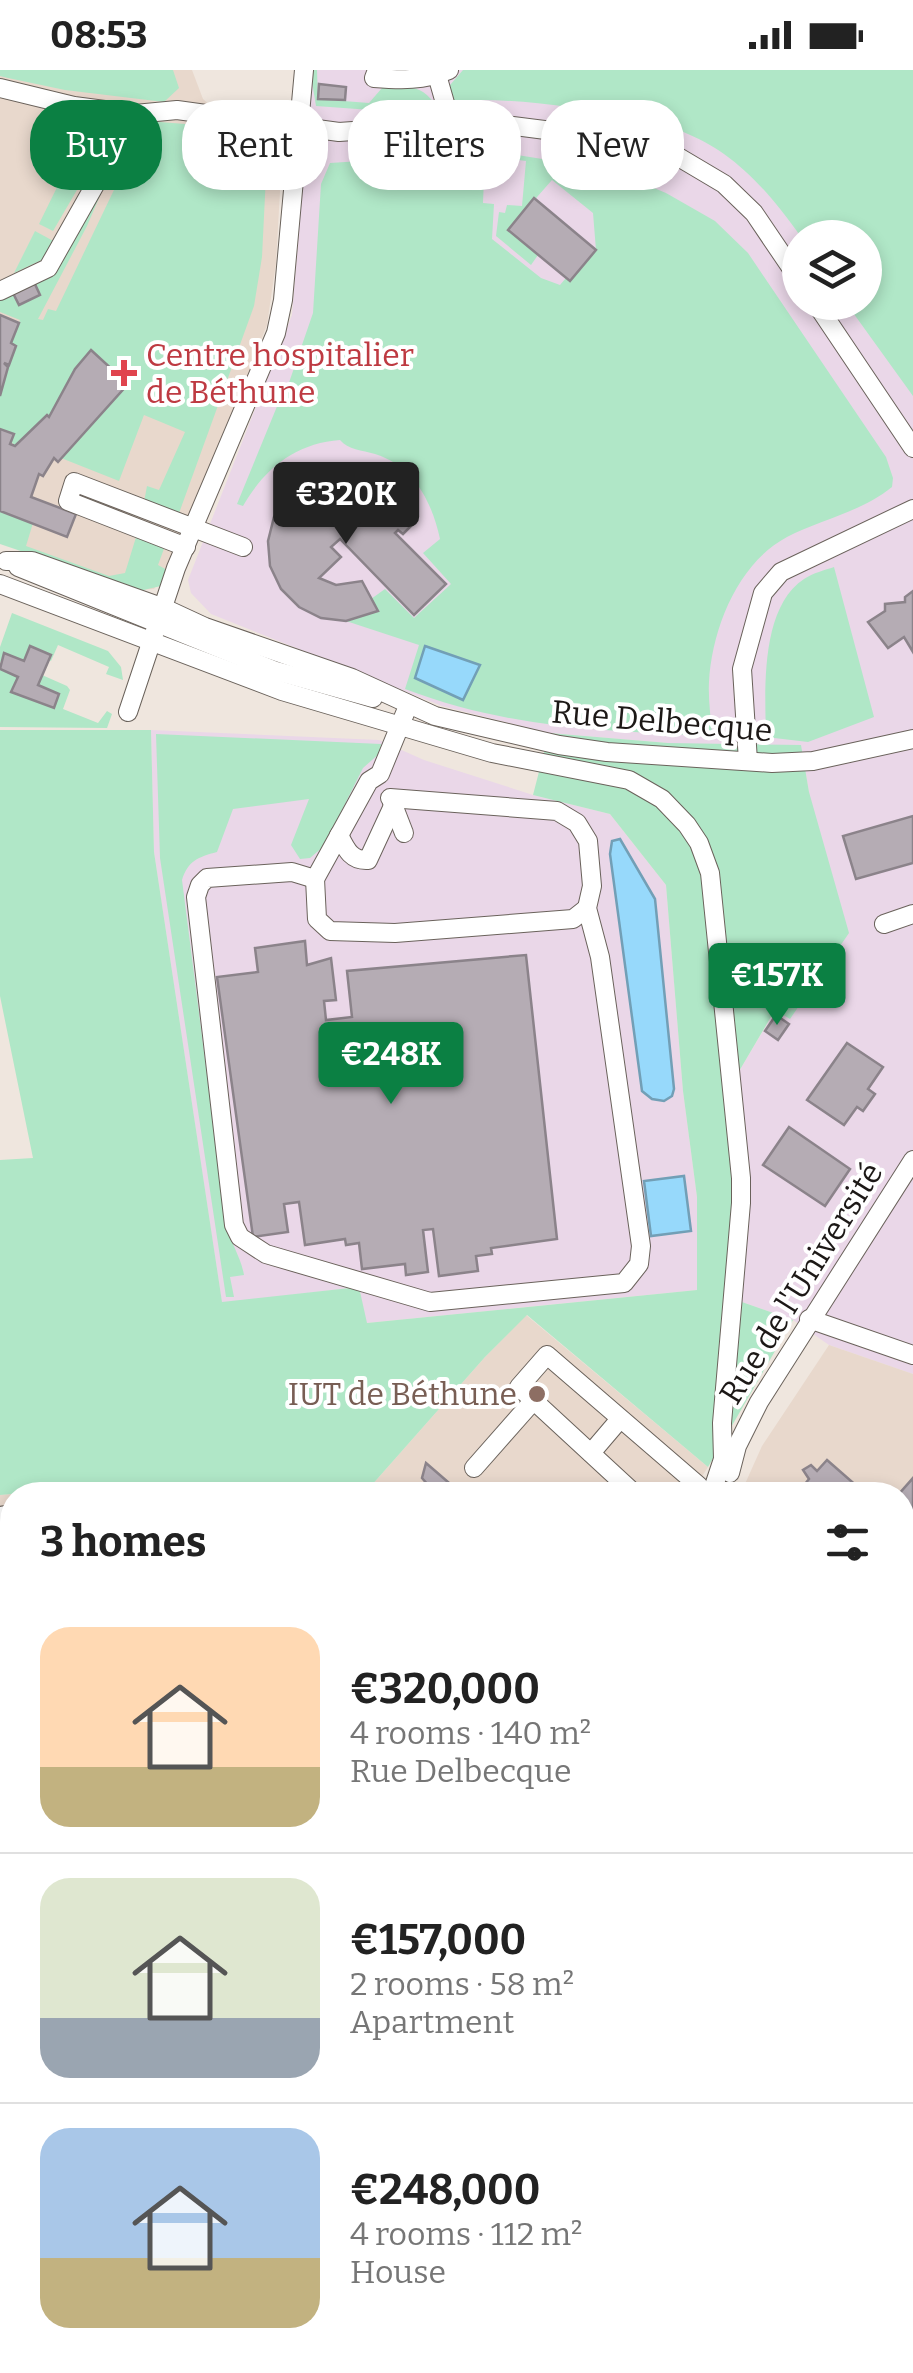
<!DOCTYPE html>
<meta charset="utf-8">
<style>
body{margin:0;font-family:Bitter,serif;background:#f2f2f2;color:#222;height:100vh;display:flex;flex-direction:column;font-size:38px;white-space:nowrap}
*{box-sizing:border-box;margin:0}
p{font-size:32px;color:#767676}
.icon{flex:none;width:55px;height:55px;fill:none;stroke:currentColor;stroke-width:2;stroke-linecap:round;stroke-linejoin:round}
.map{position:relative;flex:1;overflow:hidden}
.drawer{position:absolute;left:0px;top:1412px;width:915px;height:892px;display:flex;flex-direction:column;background:#fff;border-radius:40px 40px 0 0;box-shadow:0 5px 15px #0003}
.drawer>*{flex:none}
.hud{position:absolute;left:30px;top:30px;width:855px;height:90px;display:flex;gap:20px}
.controls{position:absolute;left:782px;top:150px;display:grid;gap:20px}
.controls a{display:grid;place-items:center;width:100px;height:100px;border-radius:50%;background:#fff;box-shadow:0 5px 15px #0003;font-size:50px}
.price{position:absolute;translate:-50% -85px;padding:0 22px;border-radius:10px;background:#0b8043;color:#fff;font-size:32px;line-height:65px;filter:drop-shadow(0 2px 5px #0008)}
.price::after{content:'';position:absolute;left:50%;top:60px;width:30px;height:22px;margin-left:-15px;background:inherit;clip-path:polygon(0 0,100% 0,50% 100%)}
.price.current{background:#222;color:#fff}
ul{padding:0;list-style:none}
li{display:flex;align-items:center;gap:30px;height:250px;padding:0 40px}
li+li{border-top:2px solid #e0e0e0}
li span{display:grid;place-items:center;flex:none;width:280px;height:200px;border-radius:30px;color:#555}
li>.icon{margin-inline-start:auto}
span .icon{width:120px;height:120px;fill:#fffc;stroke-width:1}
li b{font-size:42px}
h2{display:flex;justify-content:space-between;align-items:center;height:120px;padding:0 40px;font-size:42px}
.chip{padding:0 35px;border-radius:40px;background:#fff;box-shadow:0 5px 15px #0003;font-size:35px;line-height:90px}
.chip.current{background:#0b8043;color:#fff}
.status{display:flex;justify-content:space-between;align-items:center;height:70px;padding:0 50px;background:#fff;direction:ltr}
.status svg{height:28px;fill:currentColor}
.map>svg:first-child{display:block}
.industrial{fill:#ead7e8;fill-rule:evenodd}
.built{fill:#e8d8cc}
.green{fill:#b0e7c7}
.water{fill:#97d9fb;stroke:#729fb6;stroke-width:2.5}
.building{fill:#b5acb4;stroke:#8b838a;stroke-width:2.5}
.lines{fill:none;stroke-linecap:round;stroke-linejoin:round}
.minor-casing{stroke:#6a625b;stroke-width:20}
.minor{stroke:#fff;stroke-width:18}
.rail{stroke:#655f5b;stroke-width:5;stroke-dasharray:5 10;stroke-linecap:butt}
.health-dot{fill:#e0444e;stroke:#fff;stroke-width:4}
.education-dot{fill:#8d6e63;stroke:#fff;stroke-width:4}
.labels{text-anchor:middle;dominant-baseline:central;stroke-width:8;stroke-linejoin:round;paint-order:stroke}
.health-label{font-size:32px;fill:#be3a42;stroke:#fff;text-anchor:start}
.street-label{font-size:32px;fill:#1c1816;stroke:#fff}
.education-label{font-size:32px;fill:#785e54;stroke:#fff;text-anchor:end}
</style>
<div class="status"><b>08:53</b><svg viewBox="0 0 49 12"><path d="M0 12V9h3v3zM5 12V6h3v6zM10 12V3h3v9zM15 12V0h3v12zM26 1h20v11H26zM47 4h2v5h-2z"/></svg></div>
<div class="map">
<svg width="913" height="2303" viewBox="0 0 913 2303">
<rect width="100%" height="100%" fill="#efe6de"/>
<g class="industrial">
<path d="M312,0H913V1304L829,1275L793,1250L739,1231L738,1003L776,939L790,948L809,722L806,704L668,673L549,663L442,636L211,544L191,523L188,510L292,245ZM800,168H865V232H800Z"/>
<path d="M151,660L379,670L424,690L533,725L610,744L666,815L683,1021L697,1127V1220L366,1253L359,1217L222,1233L154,782Z"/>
</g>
<g class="built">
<path d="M0,0H192L203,29L211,36L269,66L282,86L276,193L267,255L192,444L167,500L154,519L138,520L0,468Z"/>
<path d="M526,1245L708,1397L690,1425H363L485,1287Z"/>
<path d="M829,1275L913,1304V2146L903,2158L902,1425H740L762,1376Z"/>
<path d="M70,1419L71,1425H12V1714L0,1716V1425Z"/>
</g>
<g class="green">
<path d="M0,0H173L179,18L164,32L65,20L8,8L0,6Z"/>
<path d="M310,0H317L318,29L369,33L382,18C406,18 419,12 434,33L371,40L316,36Z"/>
<path d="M463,0H913V326L846,233L865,232V168L801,167C732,69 685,52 569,37C529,32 492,28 453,31L450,15Z"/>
<path d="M97,45L110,48L113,65L101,92L95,89L53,161L39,154L89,52Z"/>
<path d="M147,51L249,59L264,70L267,85L262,187L254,236L178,446L144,432L147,416L159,420L185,362L144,345L119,411L61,388L128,314L92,280L75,299L49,347L47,346L15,376L0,359V326L8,297L4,296L9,295L16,276L11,273L20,250L0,242V229L13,223L19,234L108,107L87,156L38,249L43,250L48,239L56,241Z"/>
<path d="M485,83L483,133L494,134L492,169L541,208L560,215L566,208L570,211L596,180L593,143L552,110L508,160L538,185L531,195L496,166L499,142L505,143L507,135L522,136L526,91L511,89V84L611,100L666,123L715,151L748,183L886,387L893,408L892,417C861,442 822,449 787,467C738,493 712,558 709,612C708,629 711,648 712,666C605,661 507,658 405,619L419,575L346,551L377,541L371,529L385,519L414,548L451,514L423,483L440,469C432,432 414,396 375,384C362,380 348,380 340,370C296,373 264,399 243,436L237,434L278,334L283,330L313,243L321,114L330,93Z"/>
<path d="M35,161L57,173L48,187L14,203Z"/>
<path d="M0,441L33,453L26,476L109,506L125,503L137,464L165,476L158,495L167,500L161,516L139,521L0,474Z"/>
<path d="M834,497L874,647L808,672L766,667C765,621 760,538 804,509C813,503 825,500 834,497Z"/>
<path d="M12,543L108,581L121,597L123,610L106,604L109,597L58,575L51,591L48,590L50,584L30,576L24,591L4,583L0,593V577Z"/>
<path d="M0,599L18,607L12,622L54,637L59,624L38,615L42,605L67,616L70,620L63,639L98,653L107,641L112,644L107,658L0,657Z"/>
<path d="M0,660H151L154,782L222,1232L359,1217L367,1253L697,1220V1127L683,1021L666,815L610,744L533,725L549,663L668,673L801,675L809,722L849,863L790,949L775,940L738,1003L739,1231L793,1250L708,1397L527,1245L485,1287L363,1425H71L70,1419L0,1425V1090L33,1088L0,926Z"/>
<path d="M156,664L381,674L380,683L363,698L324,776L310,788L300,789L291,775L309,729L233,739L217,782C198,787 188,791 182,810L226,1154C230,1172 241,1187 244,1205L230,1207L234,1227H226L160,788Z"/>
<path d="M12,1714V2071L0,2070V1716Z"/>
<path d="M89,2292L427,2293V2303H30Z"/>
</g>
<g class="water">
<path d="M425,576L480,595L463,630L415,608Z"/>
<path d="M620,769L655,829L674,1019L672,1026L664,1031L652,1029L642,1021L610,784L612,771Z"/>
<path d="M684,1106L691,1161L651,1166L644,1111Z"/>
</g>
<g class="building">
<path d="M319,14L346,17L345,30L318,29Z"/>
<path d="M534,128L596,180L570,211L508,160Z"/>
<path d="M34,212L40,225L19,235L13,223Z"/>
<path d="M0,245L19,253L11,273L16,276L9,295L4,293L8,297L0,326Z"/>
<path d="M91,280L128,314L58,392L54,388L43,406L39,404L31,427L76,444L67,467L0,441V359L14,364L10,374L15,376L47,345L49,347L75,299Z"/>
<path d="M342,402L375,410L399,428L413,454L403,464L398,460L395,463L446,514L414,545L340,469L331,477L341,487L319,508L336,515L362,511L378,541L346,551L321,548L299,537L281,519L270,496L268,471L274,447L287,427L305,411Z"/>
<path d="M913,521V582L904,567L888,578L868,552L885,541V534L905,532V527Z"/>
<path d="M30,576L51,585L38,615L59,624L54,638L11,622L18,607L0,599L4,583L24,591Z"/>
<path d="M913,746V793L856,809L843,766Z"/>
<path d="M305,871L307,895L331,888L336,930L324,931L326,950L352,947L347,901L526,885L557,1169L491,1178L492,1184L476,1186L478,1201L439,1206L433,1159L423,1160L428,1202L406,1205L405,1194L362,1199L359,1173L346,1175L345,1169L305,1175L299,1132L284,1134L288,1162L253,1167L217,907L258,902L255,878Z"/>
<path d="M776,945L789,954L778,970L765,961Z"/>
<path d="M847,973L883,997L868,1019L875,1024L863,1041L857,1037L844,1055L807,1030Z"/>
<path d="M789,1057L850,1099L825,1136L763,1095Z"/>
<path d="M827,1390L867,1425H796L809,1409L803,1400L811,1395L817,1401Z"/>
<path d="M426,1393L463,1425H419L428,1415L422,1408Z"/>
<path d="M913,1408V1450L902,1462V1425H898Z"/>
<path d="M902,1465L913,1474V1519L902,1511Z"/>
<path d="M0,1477L3,1484L12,1482V1504L0,1506Z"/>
<path d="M910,1698L913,1701V1775L902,1787V1749L911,1739L902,1732V1704Z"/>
<path d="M0,1807L12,1808V1964L0,1953Z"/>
<path d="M902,1957L913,1966V2030L902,2020Z"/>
<rect x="0" y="2124" width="12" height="32"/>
<rect x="0" y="2172" width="12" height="27"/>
<path d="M902,2173L913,2182V2234L902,2246Z"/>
<rect x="0" y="2199" width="12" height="31"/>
</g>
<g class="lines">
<defs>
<g id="minor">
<path d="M377,0L374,8C401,10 423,11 449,0"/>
<path d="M437,5L451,54"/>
<path d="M0,18L74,36L135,44L177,40L339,62L451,54L506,55L623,70L665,79L724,114L754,143L800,211"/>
<path d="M506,89V55"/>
<path d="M0,221L48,198L135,44"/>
<path d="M815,232L913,378"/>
<path d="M186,477L68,431L74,412L243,477"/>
<path d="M6,491H32L164,538L205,557L352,608L435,646L559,675L607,682L772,693L813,691L913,669"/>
<path d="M18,497L276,601L373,628"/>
<path d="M0,514L282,621L492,683L629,710L662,729L687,755L699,773L710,803L741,1108V1133L722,1353L723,1389L711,1425"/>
<path d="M128,642L176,498L276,263L283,230L304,0"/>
<path d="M748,691L742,599L763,523L781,502L913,439"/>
<path d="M390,728L557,741L577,753L588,771L592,816L587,838L600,887L641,1176L639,1194L624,1213L430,1232L266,1184L240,1167L234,1155L196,827L200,815L207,808L292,802L315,809L369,711L380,704L408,636"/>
<path d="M392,732L404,763"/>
<path d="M339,765C346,779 351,791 368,790L393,736"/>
<path d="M315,809L317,849L330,861L395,863L573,849L587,838"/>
<path d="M884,854L913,844"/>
<path d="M809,1249L913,1285"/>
<path d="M591,1383L620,1349"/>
<path d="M474,1398L534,1330"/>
<path d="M730,1403L737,1376L759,1332L913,1090"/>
<path d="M636,1425L519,1317L547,1285L699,1416"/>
<path d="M0,1446L12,1444"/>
<path d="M0,1571L12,1573"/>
<path d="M902,1651L913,1659"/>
<path d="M902,2082L913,2091"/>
<path d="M49,2292L52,2303"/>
<path d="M563,2292L564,2303"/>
</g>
</defs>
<use href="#minor" class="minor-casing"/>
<use href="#minor" class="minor"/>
<g class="rail">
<path d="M762,2292L805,2303"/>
<path d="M802,2292L841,2303"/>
<path d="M0,2297L22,2292"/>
</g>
</g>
<path class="health-dot" d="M119 288h10v10h10v10h-10v10h-10v-10h-10v-10h10z"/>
<circle class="education-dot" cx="537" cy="1324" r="10"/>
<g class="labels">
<g class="health-label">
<text x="146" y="285">Centre hospitalier<tspan x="146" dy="37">de Béthune</tspan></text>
</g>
<g class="street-label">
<text transform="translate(662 651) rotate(5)">Rue Delbecque</text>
<text transform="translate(801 1213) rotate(-58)">Rue de l'Université</text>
</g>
<g class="education-label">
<text x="517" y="1324">IUT de Béthune</text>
</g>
</g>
</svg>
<div class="controls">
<a><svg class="icon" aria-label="layers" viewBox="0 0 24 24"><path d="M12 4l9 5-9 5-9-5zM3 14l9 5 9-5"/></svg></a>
</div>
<b class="price current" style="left:346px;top:477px">€320K</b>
<b class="price" style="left:777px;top:958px">€157K</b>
<b class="price" style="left:391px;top:1037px">€248K</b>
<div class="hud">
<a class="chip current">Buy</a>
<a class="chip">Rent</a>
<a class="chip">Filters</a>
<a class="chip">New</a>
</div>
<section class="drawer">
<h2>3 homes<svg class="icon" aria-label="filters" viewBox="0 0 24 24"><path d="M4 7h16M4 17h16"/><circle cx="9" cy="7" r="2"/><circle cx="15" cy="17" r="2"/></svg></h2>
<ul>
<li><span style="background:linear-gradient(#ffd9b3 70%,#c2b280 0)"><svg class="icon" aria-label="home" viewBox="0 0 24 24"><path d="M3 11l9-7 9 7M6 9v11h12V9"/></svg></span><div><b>€320,000</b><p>4 rooms · 140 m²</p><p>Rue Delbecque</p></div></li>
<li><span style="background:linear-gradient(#dfe7d0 70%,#9aa5b1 0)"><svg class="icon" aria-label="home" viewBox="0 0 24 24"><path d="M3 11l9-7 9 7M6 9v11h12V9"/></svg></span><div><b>€157,000</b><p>2 rooms · 58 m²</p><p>Apartment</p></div></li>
<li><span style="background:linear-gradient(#a9c7e8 65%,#c2b280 0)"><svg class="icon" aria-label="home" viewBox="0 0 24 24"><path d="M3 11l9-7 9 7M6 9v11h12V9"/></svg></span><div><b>€248,000</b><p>4 rooms · 112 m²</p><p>House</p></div></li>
</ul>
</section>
</div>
